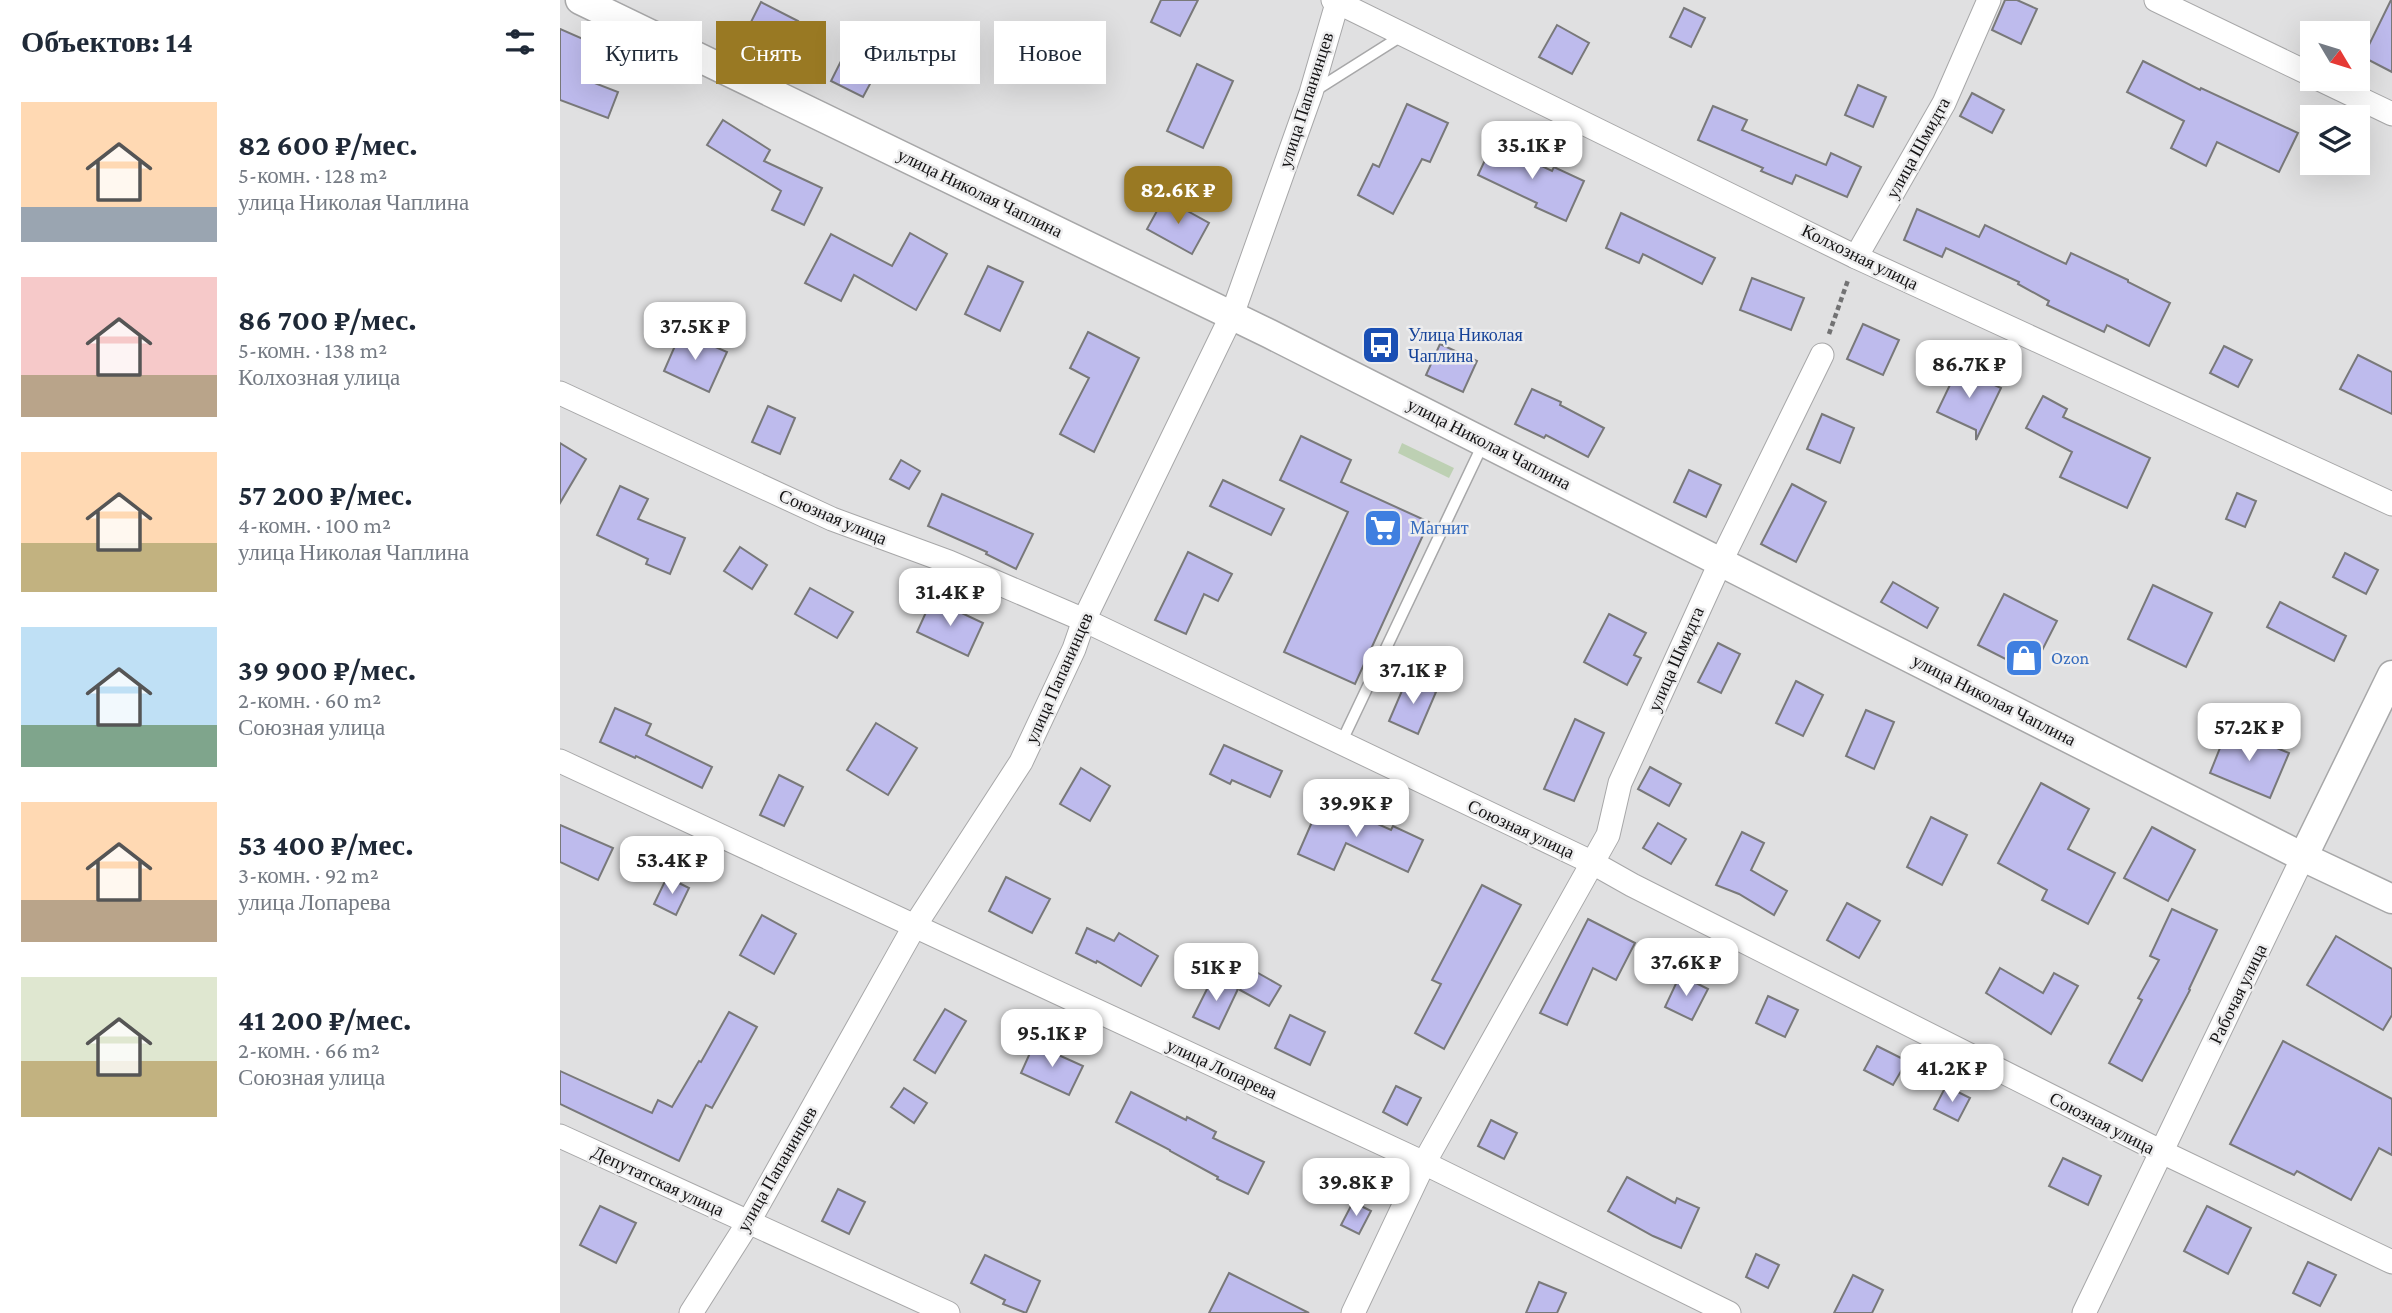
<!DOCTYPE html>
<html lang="ru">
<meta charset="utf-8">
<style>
body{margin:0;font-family:"Crimson Pro",serif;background:#f2f2f3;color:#1f2937;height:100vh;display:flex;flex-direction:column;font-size:26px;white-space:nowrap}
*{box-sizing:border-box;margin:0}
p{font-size:23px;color:#747a83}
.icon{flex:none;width:38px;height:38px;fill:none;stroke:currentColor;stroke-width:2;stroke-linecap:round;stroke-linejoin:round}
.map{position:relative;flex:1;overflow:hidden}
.panel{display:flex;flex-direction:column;background:#fff;width:560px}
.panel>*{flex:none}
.top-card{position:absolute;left:21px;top:21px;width:665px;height:63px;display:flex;gap:14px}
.needle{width:46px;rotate:128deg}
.buttons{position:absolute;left:1740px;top:21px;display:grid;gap:14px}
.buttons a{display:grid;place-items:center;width:70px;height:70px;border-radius:0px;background:#fff;box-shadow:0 7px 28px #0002;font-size:35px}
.price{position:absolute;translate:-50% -60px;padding:0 16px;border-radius:14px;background:#fff;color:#222;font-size:23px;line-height:46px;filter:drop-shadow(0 2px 4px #0008)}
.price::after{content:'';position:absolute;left:50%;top:42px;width:21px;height:16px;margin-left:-10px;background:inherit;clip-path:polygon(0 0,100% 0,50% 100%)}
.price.on{background:#997923;color:#fff}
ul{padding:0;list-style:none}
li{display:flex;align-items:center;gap:21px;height:175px;padding:0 21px}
li span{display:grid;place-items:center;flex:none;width:196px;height:140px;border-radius:0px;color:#555}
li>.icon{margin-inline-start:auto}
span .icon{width:84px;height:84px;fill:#fffc;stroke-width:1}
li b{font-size:30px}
h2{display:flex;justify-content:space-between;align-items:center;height:84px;padding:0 21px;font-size:30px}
.chip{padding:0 24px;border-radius:0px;background:#fff;box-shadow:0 7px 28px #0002;font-size:24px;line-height:63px}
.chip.on{background:#997923;color:#fff}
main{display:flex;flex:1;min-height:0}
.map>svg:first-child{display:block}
.green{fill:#bdd0b3}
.building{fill:#bebbed;stroke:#79797a;stroke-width:2}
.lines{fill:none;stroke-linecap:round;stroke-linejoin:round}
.service-casing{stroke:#a7a7a8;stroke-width:13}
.minor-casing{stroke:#a7a7a8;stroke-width:25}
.tertiary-casing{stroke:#a7a7a8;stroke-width:31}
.path{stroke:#727273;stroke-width:4.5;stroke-dasharray:5 3.5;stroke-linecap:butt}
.service{stroke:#fff;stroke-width:10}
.minor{stroke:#fff;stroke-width:23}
.tertiary{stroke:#fff;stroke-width:28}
.labels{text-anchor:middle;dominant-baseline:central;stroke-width:5;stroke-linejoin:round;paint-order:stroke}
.street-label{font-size:18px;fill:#141314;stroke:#ededee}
.transit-label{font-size:18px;fill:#164399;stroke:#ededee;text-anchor:start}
.shop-label{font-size:18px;fill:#366cbe;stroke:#ededee;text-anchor:start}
</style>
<main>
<section class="panel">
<h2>Объектов: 14<svg class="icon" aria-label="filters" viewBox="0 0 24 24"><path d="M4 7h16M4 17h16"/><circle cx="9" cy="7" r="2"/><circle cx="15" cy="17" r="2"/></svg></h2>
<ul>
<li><span style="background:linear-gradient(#ffd9b3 75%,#9aa5b1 0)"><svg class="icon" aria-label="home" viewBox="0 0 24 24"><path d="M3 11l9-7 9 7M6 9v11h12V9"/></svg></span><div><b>82 600 ₽/мес.</b><p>5-комн. · 128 m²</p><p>улица Николая Чаплина</p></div></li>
<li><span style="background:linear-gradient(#f6c9c9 70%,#b9a48a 0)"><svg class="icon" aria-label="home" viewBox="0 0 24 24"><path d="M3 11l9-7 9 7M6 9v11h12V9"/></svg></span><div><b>86 700 ₽/мес.</b><p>5-комн. · 138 m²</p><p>Колхозная улица</p></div></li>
<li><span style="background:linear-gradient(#ffd9b3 65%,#c2b280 0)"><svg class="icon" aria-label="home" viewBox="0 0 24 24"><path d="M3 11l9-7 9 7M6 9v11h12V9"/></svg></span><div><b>57 200 ₽/мес.</b><p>4-комн. · 100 m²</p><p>улица Николая Чаплина</p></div></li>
<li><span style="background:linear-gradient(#bfe0f5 70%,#7fa58c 0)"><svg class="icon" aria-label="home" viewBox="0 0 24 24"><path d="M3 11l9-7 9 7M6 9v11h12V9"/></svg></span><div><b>39 900 ₽/мес.</b><p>2-комн. · 60 m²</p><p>Союзная улица</p></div></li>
<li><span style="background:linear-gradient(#ffd9b3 70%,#b9a48a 0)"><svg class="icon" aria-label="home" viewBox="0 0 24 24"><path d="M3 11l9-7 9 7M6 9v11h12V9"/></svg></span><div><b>53 400 ₽/мес.</b><p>3-комн. · 92 m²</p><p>улица Лопарева</p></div></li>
<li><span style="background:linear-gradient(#dfe7d0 60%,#c2b280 0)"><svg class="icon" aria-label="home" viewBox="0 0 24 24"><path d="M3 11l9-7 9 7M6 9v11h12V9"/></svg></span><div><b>41 200 ₽/мес.</b><p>2-комн. · 66 m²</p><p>Союзная улица</p></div></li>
</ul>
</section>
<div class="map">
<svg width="1832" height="1313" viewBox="0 0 1832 1313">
<rect width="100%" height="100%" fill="#e0e0e1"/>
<path class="green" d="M842,443L894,468L889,478L838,453Z"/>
<g class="building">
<path d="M601,0H638L620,36L591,22Z"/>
<path d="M1445,0H1457L1477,9L1461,44L1432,30Z"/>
<path d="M1831,0H1832V72L1803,57Z"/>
<path d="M201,2L238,21L220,56L183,38Z"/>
<path d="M1124,8L1145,18L1131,47L1110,37Z"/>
<path d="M997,25L1029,43L1012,74L979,57Z"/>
<path d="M0,29L39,46L24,79L58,92L48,118L0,100Z"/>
<path d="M284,55L317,71L303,97L271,81Z"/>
<path d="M1583,61L1640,90L1641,88L1738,133L1719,172L1657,142L1646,166L1611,148L1624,121L1567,92Z"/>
<path d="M637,64L673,81L643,148L607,131Z"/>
<path d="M1298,85L1326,97L1313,127L1285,115Z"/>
<path d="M1412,93L1444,110L1432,133L1400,116Z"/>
<path d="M847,104L888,123L870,162L862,159L833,214L798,195L813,164L819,167Z"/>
<path d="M1153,106L1187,120L1182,130L1266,165L1271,153L1301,167L1287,197L1236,175L1232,184L1201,171L1203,168L1138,140Z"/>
<path d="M163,120L210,150L204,161L262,188L244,225L212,210L221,191L147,145Z"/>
<path d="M933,143L992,171L994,167L1024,181L1006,221L975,207L977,203L918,175Z"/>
<path d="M604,198L649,223L632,254L587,229Z"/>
<path d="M1357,209L1419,237L1425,225L1506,264L1511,253L1568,280V282L1610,303L1589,346L1547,325L1544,332L1487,305L1489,301L1458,284L1459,282L1386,248L1382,257L1344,240Z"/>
<path d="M1061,213L1155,258L1142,284L1083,254L1079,263L1046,248Z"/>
<path d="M350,233L387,254L356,310L294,275L281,301L245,283L271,234L332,266Z"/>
<path d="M428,266L463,282L440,331L405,314Z"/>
<path d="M1192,278L1244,298L1231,330L1180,310Z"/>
<path d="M1303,324L1339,340L1323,375L1287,359Z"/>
<path d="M121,332L167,352L149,392L104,371Z"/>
<path d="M528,332L579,358L534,452L500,434L529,378L510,368Z"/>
<path d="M880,344L917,361L903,392L866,375Z"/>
<path d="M1664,346L1692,360L1678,387L1650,373Z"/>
<path d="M1798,355L1832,372V414L1780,389Z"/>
<path d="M1398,368L1441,388L1416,440V430L1377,412Z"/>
<path d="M972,389L1001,402L1000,405L1044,428L1028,457L986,435L984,438L955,424Z"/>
<path d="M1483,396L1507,409L1503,417L1590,458L1567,508L1500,477L1512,452L1466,428Z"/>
<path d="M208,406L235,418L220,454L192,442Z"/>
<path d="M1262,414L1294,428L1280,463L1247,449Z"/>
<path d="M741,436L791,460L781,482L869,522L795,684L724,652L788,512L720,480Z"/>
<path d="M0,443L26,459L0,503Z"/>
<path d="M341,460L360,471L349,489L330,479Z"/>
<path d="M1129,470L1161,485L1146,517L1114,502Z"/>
<path d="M663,480L724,509L711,535L650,506Z"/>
<path d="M1232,484L1266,502L1236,562L1201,544Z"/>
<path d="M60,486L88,499L78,519L125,538L110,574L86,564L88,559L37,535Z"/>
<path d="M1677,493L1696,501L1685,527L1666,519Z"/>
<path d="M382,494L473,534L456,569L426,554L427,552L368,526Z"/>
<path d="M180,547L207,565L192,589L164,571Z"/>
<path d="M628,552L672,574L658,601L644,594L626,634L595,620Z"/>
<path d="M1785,553L1818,570L1806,594L1773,577Z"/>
<path d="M1333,582L1378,608L1367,628L1321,602Z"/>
<path d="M1593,585L1652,613L1626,667L1568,639Z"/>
<path d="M250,588L293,612L277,638L235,614Z"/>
<path d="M1444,594L1497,621L1471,672L1418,645Z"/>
<path d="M372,599L423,623L408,656L357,632Z"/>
<path d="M1720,602L1786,636L1774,661L1707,627Z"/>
<path d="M1049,614L1086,633L1074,655L1081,658L1067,685L1024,662Z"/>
<path d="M1158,643L1180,654L1161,693L1138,682Z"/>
<path d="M847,679L876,692L858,734L829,721Z"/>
<path d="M1236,681L1263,695L1243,736L1216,723Z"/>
<path d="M55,708L91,724L86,735L152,767L142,788L76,756L75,758L40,742Z"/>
<path d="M1306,710L1334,722L1314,769L1286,756Z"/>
<path d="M1015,719L1044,733L1014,801L984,789Z"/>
<path d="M316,723L357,748L328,795L287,770Z"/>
<path d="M1668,728L1729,753L1710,798L1650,773Z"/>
<path d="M664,745L722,771L710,797L672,780L670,784L650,774Z"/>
<path d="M1090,767L1121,784L1109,806L1078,789Z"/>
<path d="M521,768L550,786L530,821L500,804Z"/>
<path d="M219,775L243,787L224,826L200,815Z"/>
<path d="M1481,783L1529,809L1508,849L1555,873L1528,924L1482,900L1487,890L1438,863Z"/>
<path d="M762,799L831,830L833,826L863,840L848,872L786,843L774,870L738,854Z"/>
<path d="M1371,817L1407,835L1382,885L1347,867Z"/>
<path d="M1098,823L1126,839L1111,864L1083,848Z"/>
<path d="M0,825L53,848L38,880L0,862Z"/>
<path d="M1592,827L1635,850L1608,901L1564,878Z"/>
<path d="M1182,832L1204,843L1191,870L1227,891L1214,915L1179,894L1156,885Z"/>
<path d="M107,877L129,888L116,915L94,904Z"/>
<path d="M446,877L490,899L472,933L429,911Z"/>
<path d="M922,885L961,905L884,1049L855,1033L881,984L872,980Z"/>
<path d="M1287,903L1320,921L1299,958L1267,940Z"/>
<path d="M1612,909L1657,930L1629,989L1630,990L1582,1081L1549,1063L1582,1000L1578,998L1599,960L1590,956Z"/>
<path d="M202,915L236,934L214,974L180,955Z"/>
<path d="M1028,919L1075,943L1056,980L1033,968L1007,1025L980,1013Z"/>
<path d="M527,928L554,941L559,933L598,956L581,986L537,961L536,963L516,953Z"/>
<path d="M1776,936L1832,969V1015L1823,1030L1747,985Z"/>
<path d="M1440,968L1483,993L1494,973L1518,986L1491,1034L1426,993Z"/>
<path d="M691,969L721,986L709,1006L680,990Z"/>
<path d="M1120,975L1148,989L1132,1020L1105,1007Z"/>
<path d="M653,977L678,989L659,1029L633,1017Z"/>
<path d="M1208,996L1238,1010L1225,1037L1196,1023Z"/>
<path d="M385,1009L406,1021L375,1073L354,1060Z"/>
<path d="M169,1012L197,1027L152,1108L146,1105L119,1161L0,1104V1071L92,1113L98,1100L112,1107L139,1061L141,1062Z"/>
<path d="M730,1015L765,1032L750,1065L715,1048Z"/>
<path d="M1723,1041L1832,1099V1155L1819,1148L1791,1200L1737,1171L1734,1175L1670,1144Z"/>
<path d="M474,1044L523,1066L509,1095L461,1073Z"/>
<path d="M1317,1046L1347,1061L1333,1085L1304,1070Z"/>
<path d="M836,1086L861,1098L847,1125L823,1112Z"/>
<path d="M1386,1086L1410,1098L1398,1121L1374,1109Z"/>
<path d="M344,1088L367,1103L354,1123L331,1107Z"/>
<path d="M571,1092L626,1120L627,1117L656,1132L653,1138L704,1162L688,1194L657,1179L658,1177L610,1151V1150L556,1122Z"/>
<path d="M931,1120L957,1133L944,1159L918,1146Z"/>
<path d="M1503,1158L1541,1176L1528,1205L1489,1186Z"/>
<path d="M1067,1177L1115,1203L1117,1198L1139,1208L1121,1248L1093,1236L1048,1211Z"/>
<path d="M278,1189L305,1202L289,1234L262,1221Z"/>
<path d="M793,1202L811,1211L799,1234L781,1225Z"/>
<path d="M40,1206L76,1223L56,1263L20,1245Z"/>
<path d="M1647,1206L1691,1228L1668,1274L1624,1251Z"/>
<path d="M1196,1254L1219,1265L1208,1288L1186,1277Z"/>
<path d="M425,1255L480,1281L466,1313L443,1304L445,1300L411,1283Z"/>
<path d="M1748,1262L1776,1275L1760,1306L1733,1293Z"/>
<path d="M669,1273L749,1313H649Z"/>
<path d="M1293,1275L1323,1290L1312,1313H1274Z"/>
<path d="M979,1282L1006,1293L997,1313H966Z"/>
</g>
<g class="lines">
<defs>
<g id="service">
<path d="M756,90L843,35"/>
<path d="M781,743L923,444"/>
</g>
<g id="minor">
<path d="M773,0L1296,257L1832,504"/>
<path d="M1596,0L1752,75"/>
<path d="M1759,79L1832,114"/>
<path d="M1296,257L1384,103L1429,0"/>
<path d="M0,393L272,519L389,562L524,620L1033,863L1072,885L1602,1152L1832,1262"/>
<path d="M0,761L864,1163L1169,1313"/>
<path d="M0,1136L388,1313"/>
<path d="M131,1313L188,1223L354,927L461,762L514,649L524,620L672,315L751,93L778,0"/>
<path d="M793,1313L864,1163L1048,835L1060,783L1161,561L1262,355"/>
<path d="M1524,1313L1743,857"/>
</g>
<g id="tertiary">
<path d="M20,0L710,334L1743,857L1832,899"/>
<path d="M1743,857L1832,675"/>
</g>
</defs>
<use href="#service" class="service-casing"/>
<use href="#minor" class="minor-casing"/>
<use href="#tertiary" class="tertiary-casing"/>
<path class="path" d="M1269,334L1288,280"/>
<use href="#service" class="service"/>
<use href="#minor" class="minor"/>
<use href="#tertiary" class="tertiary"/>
</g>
<defs>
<symbol id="bus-square" viewBox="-11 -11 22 22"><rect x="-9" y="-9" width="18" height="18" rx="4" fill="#1a4fb4" stroke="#ededee"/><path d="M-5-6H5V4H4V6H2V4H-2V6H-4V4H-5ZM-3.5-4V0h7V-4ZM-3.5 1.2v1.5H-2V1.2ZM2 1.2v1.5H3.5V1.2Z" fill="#fff"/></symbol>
<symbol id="supermarket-square" viewBox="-11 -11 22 22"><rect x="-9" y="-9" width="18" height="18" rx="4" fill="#3f7fe0" stroke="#ededee"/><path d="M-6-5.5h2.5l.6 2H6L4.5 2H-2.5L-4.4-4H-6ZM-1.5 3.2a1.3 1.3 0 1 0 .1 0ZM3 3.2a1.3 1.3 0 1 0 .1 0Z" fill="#fff"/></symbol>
<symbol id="shop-square" viewBox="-11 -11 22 22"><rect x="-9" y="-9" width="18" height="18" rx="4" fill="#3f7fe0" stroke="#ededee"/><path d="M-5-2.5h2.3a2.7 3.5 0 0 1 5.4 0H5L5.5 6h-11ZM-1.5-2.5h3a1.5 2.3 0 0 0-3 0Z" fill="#fff"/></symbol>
</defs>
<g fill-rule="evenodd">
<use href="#bus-square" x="799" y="323" width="44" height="44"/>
<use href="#supermarket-square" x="801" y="506" width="44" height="44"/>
<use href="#shop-square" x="1442" y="636" width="44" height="44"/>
</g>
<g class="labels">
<g class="street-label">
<text transform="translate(746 100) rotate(-72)">улица Папанинцев</text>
<text transform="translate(1358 148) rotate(-61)">улица Шмидта</text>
<text transform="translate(420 193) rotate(26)">улица Николая Чаплина</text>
<text transform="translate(1300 257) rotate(26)">Колхозная улица</text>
<text transform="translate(929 444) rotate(27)">улица Николая Чаплина</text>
<text transform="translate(273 517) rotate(23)">Союзная улица</text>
<text transform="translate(1116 659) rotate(-66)">улица Шмидта</text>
<text transform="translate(499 678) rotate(-66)">улица Папанинцев</text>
<text transform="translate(1434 700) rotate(27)">улица Николая Чаплина</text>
<text transform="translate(961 829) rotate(25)">Союзная улица</text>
<text transform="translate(1678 994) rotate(-64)">Рабочая улица</text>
<text transform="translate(662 1069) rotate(25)">улица Лопарева</text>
<text transform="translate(1542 1123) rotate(27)">Союзная улица</text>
<text transform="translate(217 1169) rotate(-60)">улица Папанинцев</text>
<text transform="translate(98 1181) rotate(25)">Депутатская улица</text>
</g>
<g class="transit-label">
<text x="848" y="335">Улица Николая<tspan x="848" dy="21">Чаплина</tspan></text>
</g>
<g class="shop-label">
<text x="850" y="528">Магнит</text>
<text x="1491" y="658">Ozon</text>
</g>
</g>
</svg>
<div class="buttons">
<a><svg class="needle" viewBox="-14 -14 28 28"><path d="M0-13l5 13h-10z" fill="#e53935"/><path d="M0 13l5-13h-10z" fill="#747a83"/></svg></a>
<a><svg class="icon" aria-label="layers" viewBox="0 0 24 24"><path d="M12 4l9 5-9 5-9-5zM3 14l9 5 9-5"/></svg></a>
</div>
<b class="price" style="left:972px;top:181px">35.1K ₽</b>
<b class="price on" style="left:618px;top:226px">82.6K ₽</b>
<b class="price" style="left:135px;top:362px">37.5K ₽</b>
<b class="price" style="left:1409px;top:400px">86.7K ₽</b>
<b class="price" style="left:390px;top:628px">31.4K ₽</b>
<b class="price" style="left:853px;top:706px">37.1K ₽</b>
<b class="price" style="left:1689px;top:763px">57.2K ₽</b>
<b class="price" style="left:796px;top:839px">39.9K ₽</b>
<b class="price" style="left:112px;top:896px">53.4K ₽</b>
<b class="price" style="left:1126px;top:998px">37.6K ₽</b>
<b class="price" style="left:656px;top:1003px">51K ₽</b>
<b class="price" style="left:492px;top:1069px">95.1K ₽</b>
<b class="price" style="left:1392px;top:1104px">41.2K ₽</b>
<b class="price" style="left:796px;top:1218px">39.8K ₽</b>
<div class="top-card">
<a class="chip">Купить</a>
<a class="chip on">Снять</a>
<a class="chip">Фильтры</a>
<a class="chip">Новое</a>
</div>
</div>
</main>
